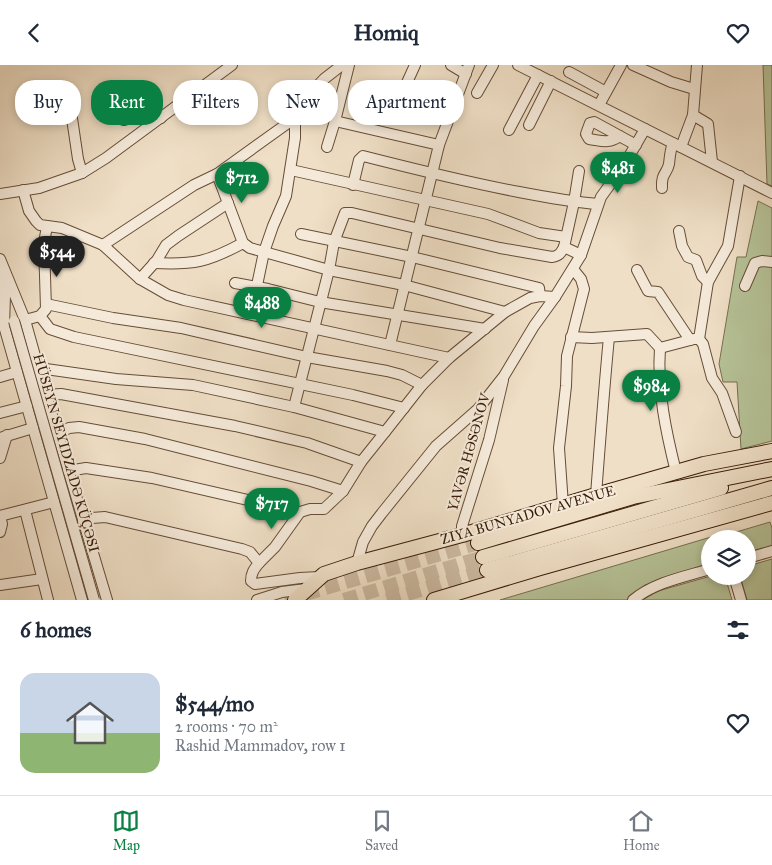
<!DOCTYPE html>
<meta charset="utf-8">
<style>
body{margin:0;font-family:"IM FELL Great Primer",serif;background:#f2f2f3;color:#1f2937;height:100vh;display:flex;flex-direction:column;font-size:19px;white-space:nowrap}
*{box-sizing:border-box;margin:0}
p{font-size:16px;color:#747a83}
.icon{flex:none;width:28px;height:28px;fill:none;stroke:currentColor;stroke-width:2;stroke-linecap:round;stroke-linejoin:round}
.map{position:relative;height:535px;overflow:hidden}
.drawer{display:flex;flex-direction:column;background:#fff;flex:1}
.drawer>*{flex:none}
.banner{position:absolute;left:15px;top:15px;width:500px;height:45px;display:flex;gap:10px}
.fabs{position:absolute;left:701px;top:465px;display:grid;gap:10px}
.fabs a{display:grid;place-items:center;width:55px;height:55px;border-radius:50%;background:#fff;box-shadow:0 2px 8px #0003;font-size:25px}
.price{position:absolute;translate:-50% -42px;padding:0 11px;border-radius:18px;background:#0b8043;color:#fff;font-size:16px;line-height:32px;filter:drop-shadow(0 1px 2px #0008)}
.price::after{content:'';position:absolute;left:50%;top:30px;width:15px;height:11px;margin-left:-8px;background:inherit;clip-path:polygon(0 0,100% 0,50% 100%)}
.price.current{background:#222;color:#fff}
ul{padding:0;list-style:none}
li{display:flex;align-items:center;gap:15px;height:125px;padding:0 20px}
li span{display:grid;place-items:center;flex:none;width:140px;height:100px;border-radius:15px;color:#555}
li>.icon{margin-inline-start:auto}
span .icon{width:60px;height:60px;fill:#fffc;stroke-width:1}
li b{font-size:21px}
h2{display:flex;justify-content:space-between;align-items:center;height:60px;padding:0 20px;font-size:21px}
.chip{padding:0 18px;border-radius:20px;background:#fff;box-shadow:0 2px 8px #0003;font-size:18px;line-height:45px}
.chip.current{background:#0b8043;color:#fff}
header{display:flex;justify-content:space-between;align-items:center;height:65px;padding:0 20px;background:#fff;font-size:22px;font-weight:800}
.tab-bar{display:flex;justify-content:space-around;align-items:center;height:70px;border-top:1px solid #e0e1e3;background:#fff;font-size:14px;color:#747a83}
.tab-bar a{display:grid;justify-items:center;gap:2px}
.tab-bar .current{color:#0b8043}
.map>svg:first-child{display:block}
.green{fill:#b6c297;stroke:#786f4f}
.lines{fill:none;stroke-linecap:round;stroke-linejoin:round}
.major-tunnel{stroke:#cbb8a0;stroke-width:14;stroke-dasharray:14 7;stroke-linecap:butt}
.minor-casing{stroke:#664d37;stroke-width:12}
.major-casing{stroke:#391c07;stroke-width:16}
.minor{stroke:#f5eada;stroke-width:10}
.major{stroke:#efdfc6;stroke-width:14}
.minor-bridge-casing{stroke:#664d37;stroke-width:12;stroke-linecap:butt}
.minor-bridge{stroke:#f5eada;stroke-width:10}
.labels{text-anchor:middle;dominant-baseline:central;stroke-width:4;stroke-linejoin:round;paint-order:stroke}
.street-label{font-size:14px;fill:#391c07;stroke:#f5eada}
</style>
<header><svg class="icon" aria-label="back" viewBox="0 0 24 24"><path d="M15 5l-7 7 7 7"/></svg>Homiq<svg class="icon" aria-label="heart" viewBox="0 0 24 24"><path d="M12 20l-8-8c-3-5 5-10 8-4 3-6 11-1 8 4z"/></svg></header>
<div class="map">
<svg width="772" height="535" viewBox="0 0 772 535">
<rect width="100%" height="100%" fill="#efdfc6"/>
<filter id="stains"><feTurbulence type="fractalNoise" baseFrequency=".004" numOctaves="4"/><feColorMatrix values="0 0 0 0 .2 0 0 0 0 .09 0 0 0 0 .02 0 0 0 .5 -.17"/></filter>
<radialGradient id="worn" r=".72"><stop offset=".6" stop-color="#630" stop-opacity="0"/><stop offset="1" stop-color="#630" stop-opacity=".3"/></radialGradient>
<g class="green">
<path d="M763,0H772V121L767,119Z"/>
<path d="M758,136L772,143V376L741,384L737,317H723L719,299L737,192H746Z"/>
<path d="M770,457L772,463V481L748,489V474H734L733,468Z"/>
<path d="M711,472L710,500L645,520L627,535H500Z"/>
<path d="M772,494V535H747L740,511H748V501Z"/>
<path d="M711,511H725L732,535H642L658,526Z"/>
</g>
<g class="lines">
<g class="major-tunnel">
<path d="M285,535L478,478"/>
<path d="M344,535L483,492"/>
<path d="M387,535L487,505"/>
</g>
<defs>
<g id="minor">
<path d="M349,0L335,56L439,80"/>
<path d="M451,0L466,9"/>
<path d="M518,0L772,128"/>
<path d="M633,0L671,17L694,24"/>
<path d="M569,7L606,27"/>
<path d="M405,22L415,0"/>
<path d="M477,28L493,0"/>
<path d="M70,40L78,94L82,108"/>
<path d="M599,40L621,0"/>
<path d="M693,50L708,59L712,97"/>
<path d="M136,51L124,55L121,54L115,39L116,36L119,34H146L161,53"/>
<path d="M529,60L551,16"/>
<path d="M509,65L538,10"/>
<path d="M620,71C608,79 603,76 589,74L586,69L590,58L594,57L636,80"/>
<path d="M327,82L335,56"/>
<path d="M681,82L693,50L697,0"/>
<path d="M291,105L488,149L539,168L566,172"/>
<path d="M579,106L574,137L564,182L581,190"/>
<path d="M217,109L243,178L250,183L329,205L404,220L505,247"/>
<path d="M353,120L359,95L363,91C414,104 466,117 519,127C545,132 571,137 598,139"/>
<path d="M662,123C661,108 667,109 669,99C670,91 670,86 673,78"/>
<path d="M23,125L29,146L36,156L40,160L62,163L103,180L140,214L168,230L184,235L449,293"/>
<path d="M0,129L39,123L82,108L106,93L232,0"/>
<path d="M679,166L682,181L688,192L696,195L702,211L708,217"/>
<path d="M301,169L412,192L539,223L540,231"/>
<path d="M103,180L194,120L217,109L295,53L307,32L324,14L342,0"/>
<path d="M0,194L25,255L46,330L107,535"/>
<path d="M154,198C194,200 208,197 243,178"/>
<path d="M637,205L648,226L658,227L690,275"/>
<path d="M2,208L5,230L4,261L82,535"/>
<path d="M140,214L157,195L166,180L178,171L228,138"/>
<path d="M235,218L268,224L320,237L485,264"/>
<path d="M745,221L755,198L762,196L772,197"/>
<path d="M46,239L113,253L181,263L307,292L387,306L402,310L422,320"/>
<path d="M251,249L264,187L273,161L286,131L295,73V53"/>
<path d="M40,251L50,264L74,272L353,330L404,343"/>
<path d="M25,255L40,251L46,244L44,178L47,161"/>
<path d="M571,272L592,273L647,269L660,283L694,274H699L703,279L712,313L722,328L736,367"/>
<path d="M699,274L708,217L728,181L740,111"/>
<path d="M390,280L439,80L469,0"/>
<path d="M660,283C657,325 666,367 676,407"/>
<path d="M39,303L116,314L193,320L294,342L385,367"/>
<path d="M0,312L17,307"/>
<path d="M46,330L61,329L235,361L307,378L361,397"/>
<path d="M294,342L329,205L334,177L345,148H352L500,183L552,192C559,191 561,188 564,182"/>
<path d="M0,348L27,341"/>
<path d="M57,369L69,363L79,362L145,374L311,416L343,426"/>
<path d="M0,373L33,363"/>
<path d="M0,393L7,370"/>
<path d="M68,406L86,403L152,413L300,447L310,444H324L343,426L361,397L385,367L422,320L449,293L505,247L530,233L540,231L555,232"/>
<path d="M596,430C600,377 604,324 609,272"/>
<path d="M563,440L559,383L566,321L567,291L584,224L581,214L573,204"/>
<path d="M25,445L48,535"/>
<path d="M0,451L54,437"/>
<path d="M0,451L2,459L0,467"/>
<path d="M83,456L92,453L105,452L242,484L250,487L259,498C254,504 251,508 251,516L255,519L300,513L319,512"/>
<path d="M462,470V461L489,375L503,315"/>
<path d="M748,493L772,486"/>
<path d="M259,498L275,482L300,447"/>
<path d="M357,498L363,477L372,461L382,448L436,381L478,344L504,311L534,261L555,232L581,190L601,132L624,100L645,64"/>
<path d="M734,511L741,535"/>
<path d="M0,520L42,514"/>
<path d="M257,535L282,527L306,524"/>
<path d="M633,535C655,517 684,512 710,504"/>
</g>
<g id="major">
<path d="M478,478L633,432L772,404"/>
<path d="M483,492L721,423"/>
<path d="M487,505L772,423"/>
<path d="M295,535L324,509L357,498L462,470L596,430L704,399L772,386"/>
<path d="M434,535L540,503L772,438"/>
</g>
</defs>
<use href="#minor" class="minor-casing"/>
<use href="#major" class="major-casing"/>
<use href="#minor" class="minor"/>
<use href="#major" class="major"/>
<defs>
<path id="minor-bridge" d="M14,256L94,535"/>
</defs>
<use href="#minor-bridge" class="minor-bridge-casing"/>
<use href="#minor-bridge" class="minor-bridge"/>
</g>
<g class="labels">
<g class="street-label">
<text transform="translate(469 387) rotate(-74)">YAVƏR HƏSƏNOV</text>
<text transform="translate(66 388) rotate(74)">HÜSEYN SEYIDZADƏ KÜÇƏSI</text>
<text transform="translate(528 450) rotate(-16)">ZIYA BUNYADOV AVENUE</text>
</g>
</g>
<rect width="100%" height="100%" filter="url(#stains)"/>
<rect width="100%" height="100%" fill="url(#worn)"/>
</svg>
<div class="fabs">
<a><svg class="icon" aria-label="layers" viewBox="0 0 24 24"><path d="M12 4l9 5-9 5-9-5zM3 14l9 5 9-5"/></svg></a>
</div>
<b class="price" style="left:618px;top:129px">$481</b>
<b class="price" style="left:242px;top:139px">$712</b>
<b class="price current" style="left:57px;top:213px">$544</b>
<b class="price" style="left:262px;top:264px">$488</b>
<b class="price" style="left:651px;top:347px">$984</b>
<b class="price" style="left:272px;top:465px">$717</b>
<div class="banner">
<a class="chip">Buy</a>
<a class="chip current">Rent</a>
<a class="chip">Filters</a>
<a class="chip">New</a>
<a class="chip">Apartment</a>
</div>
</div>
<section class="drawer">
<h2>6 homes<svg class="icon" aria-label="filters" viewBox="0 0 24 24"><path d="M4 7h16M4 17h16"/><circle cx="9" cy="7" r="2"/><circle cx="15" cy="17" r="2"/></svg></h2>
<ul>
<li><span style="background:linear-gradient(#c9d6e8 60%,#8fb573 0)"><svg class="icon" aria-label="home" viewBox="0 0 24 24"><path d="M3 11l9-7 9 7M6 9v11h12V9"/></svg></span><div><b>$544/mo</b><p>2 rooms · 70 m²</p><p>Rashid Mammadov, row 1</p></div><svg class="icon" aria-label="heart" viewBox="0 0 24 24"><path d="M12 20l-8-8c-3-5 5-10 8-4 3-6 11-1 8 4z"/></svg></li>
</ul>
</section>
<nav class="tab-bar">
<a class="current"><svg class="icon" aria-label="map" viewBox="0 0 24 24"><path d="M3 6l6-2 6 2 6-2v14l-6 2-6-2-6 2zM9 4v14M15 6v14"/></svg>Map</a>
<a><svg class="icon" aria-label="saved" viewBox="0 0 24 24"><path d="M7 4h10v16l-5-4-5 4z"/></svg>Saved</a>
<a><svg class="icon" aria-label="home" viewBox="0 0 24 24"><path d="M3 11l9-7 9 7M6 9v11h12V9"/></svg>Home</a>
</nav>
